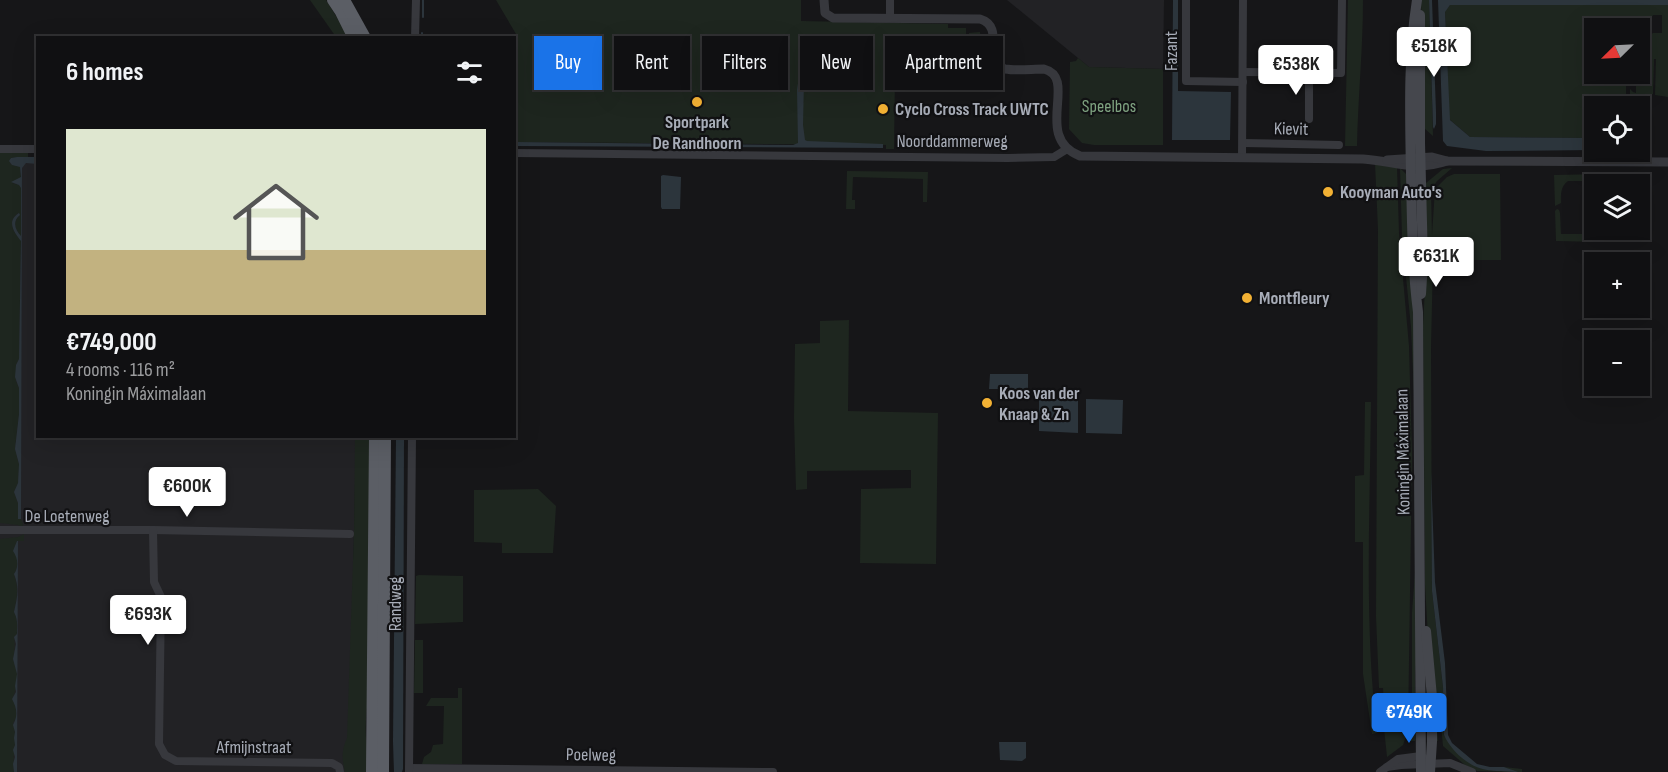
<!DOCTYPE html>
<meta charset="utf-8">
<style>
body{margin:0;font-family:"Sofia Sans Condensed",sans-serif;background:#19191b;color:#f1f3f6;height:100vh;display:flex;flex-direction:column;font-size:22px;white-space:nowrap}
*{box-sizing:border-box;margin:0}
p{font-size:20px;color:#9c9d9f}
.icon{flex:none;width:33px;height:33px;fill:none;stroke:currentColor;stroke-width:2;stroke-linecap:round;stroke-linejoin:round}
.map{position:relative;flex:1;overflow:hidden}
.side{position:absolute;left:36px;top:36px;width:480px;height:402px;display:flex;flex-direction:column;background:#101012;border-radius:0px;box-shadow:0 6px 24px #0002,0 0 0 2px #303032}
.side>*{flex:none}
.top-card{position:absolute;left:534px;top:36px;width:570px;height:54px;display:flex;gap:12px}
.needle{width:39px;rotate:246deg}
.controls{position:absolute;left:1584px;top:18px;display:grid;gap:12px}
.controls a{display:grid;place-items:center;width:66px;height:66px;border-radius:0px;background:#101012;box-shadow:0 6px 24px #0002,0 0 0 2px #303032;font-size:30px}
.price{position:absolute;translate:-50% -51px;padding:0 14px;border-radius:6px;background:#fff;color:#222;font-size:20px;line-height:39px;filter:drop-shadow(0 2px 3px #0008)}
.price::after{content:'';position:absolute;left:50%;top:36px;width:18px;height:14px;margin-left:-9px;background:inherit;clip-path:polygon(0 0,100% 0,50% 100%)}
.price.active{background:#1a73e8;color:#fff}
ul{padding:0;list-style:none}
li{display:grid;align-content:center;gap:12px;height:318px;padding:0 30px}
li span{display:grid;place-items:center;height:186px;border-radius:0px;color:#555}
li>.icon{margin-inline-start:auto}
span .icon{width:108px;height:108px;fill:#fffc;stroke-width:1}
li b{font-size:26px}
h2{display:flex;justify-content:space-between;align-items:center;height:72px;padding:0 30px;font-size:26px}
.chip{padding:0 21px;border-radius:0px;background:#101012;box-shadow:0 6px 24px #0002,0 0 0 2px #303032;font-size:21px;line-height:54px}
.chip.active{background:#1a73e8;color:#fff}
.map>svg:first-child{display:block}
.built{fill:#222225}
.green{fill:#1e261f}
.water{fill:#2c353c}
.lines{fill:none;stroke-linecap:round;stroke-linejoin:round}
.stream{stroke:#2c353c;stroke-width:2}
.minor{stroke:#37383d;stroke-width:8}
.tertiary{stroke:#37383d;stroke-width:9}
.secondary{stroke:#45474d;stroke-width:10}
.trunk{stroke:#5b5e65;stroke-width:12}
.poi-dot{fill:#f2b134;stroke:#111113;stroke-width:2}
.labels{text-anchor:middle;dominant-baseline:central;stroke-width:4.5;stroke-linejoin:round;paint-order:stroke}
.street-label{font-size:18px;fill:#a8adb8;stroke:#111113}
.park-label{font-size:18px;fill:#7fa381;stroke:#111113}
.poi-label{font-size:18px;font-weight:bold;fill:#a8adb8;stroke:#111113;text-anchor:start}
</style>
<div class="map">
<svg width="1668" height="772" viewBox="0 0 1668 772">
<rect width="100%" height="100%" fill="#161618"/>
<g class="built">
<path d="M1007,0H1164L1163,69L1089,67Z"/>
<path d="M0,159H37L38,436L356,437L349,772H0Z"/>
</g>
<g class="green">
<path d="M310,0H326L349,37H336Z"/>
<path d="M496,0H801V21L948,24V28H966V54L969,33L980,32L982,51L981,75L911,73L895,74L894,149H886V145L518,142V60L516,34Z"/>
<path d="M1348,0H1363C1363,49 1358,97 1357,146H1345Z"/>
<path d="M1421,0H1429L1433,136L1424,128Z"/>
<path d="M1456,4L1668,5V97L1655,95L1656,59H1654L1653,94L1646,97H1630V89L1633,92L1636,93V78H1638V74H1640V40L1653,33H1662V15H1653L1643,31H1640V28H1594V74H1626V106H1594V138L1470,137L1449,119L1445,11L1450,5Z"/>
<path d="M1078,58L1089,67L1163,69V145H1094L1082,143L1069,129L1070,62L1076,61Z"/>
<path d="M0,152L28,153V157L11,158L10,164L20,167L21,177L12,183L19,185L21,188V236C15,229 12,222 20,215L18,213C7,222 13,232 21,240L19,359L16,365V381L19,388V414L15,449L19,464L18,483L14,492L18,503V518L21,519L23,524L22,528L18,525L0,523Z"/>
<path d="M1375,163L1397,167L1399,233L1409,346L1412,455L1408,730L1403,745L1387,757L1382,709L1384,708L1383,688H1379L1376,616L1378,230Z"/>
<path d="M1400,168L1406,174L1415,331L1418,638L1415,675V741H1409L1412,706V612L1415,573L1414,396L1411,327L1402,237Z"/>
<path d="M1452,168L1437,181L1431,190L1432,235L1435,189L1447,177L1454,174H1500L1501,260H1433L1431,347L1432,591L1443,687L1444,735L1459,754L1479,768L1511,770L1504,767L1522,769V772L1477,771L1465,765L1443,746L1441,726L1437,727L1438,741H1434L1425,585L1423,325L1426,270V183L1443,169Z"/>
<path d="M847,171L928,172L927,202H923V179L853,177L852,200H855V209H846Z"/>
<path d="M1602,174V184H1594V187L1587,181H1568C1560,187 1561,194 1561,203L1555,206L1554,175Z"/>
<path d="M1557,209L1559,210L1560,213L1561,234H1596V230H1601V242L1556,241L1555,211Z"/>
<path d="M849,320L848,411L938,413L936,564L860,563L861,489L911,488V470L807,471V489L796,490L794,418L795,344L820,343V321Z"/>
<path d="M1365,402H1371C1370,512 1364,624 1377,733L1372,734L1363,674V542H1355V476L1364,475Z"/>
<path d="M355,437H369V692C367,707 365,722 366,737C367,749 369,760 368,772H345C342,759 341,751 347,738L354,531Z"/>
<path d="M538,489L556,506L553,553H502V543L474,542V490Z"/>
<path d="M24,534V541H17L14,549C18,557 19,566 14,574C19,589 17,597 14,612C18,620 17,624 17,634L14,637C16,647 13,653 14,662C15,666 17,669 17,672C18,678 16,691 13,697C14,706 20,714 13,723C18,739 12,756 14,772H0V539L18,537Z"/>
<path d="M419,575L463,576V622L415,624L416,576Z"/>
<path d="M415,640H423V693H414Z"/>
<path d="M458,688H462V764H422L424,757L431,752L433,745L443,744L444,706H426L431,698H458Z"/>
</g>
<g class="water">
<path d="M1173,0H1178V91L1231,92L1230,140H1172Z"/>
<path d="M1429,0H1432L1436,112V124L1434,129L1433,127Z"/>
<path d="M1438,0H1668V5H1450L1445,12L1450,120L1470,137L1594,138V150L1486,151L1447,146L1443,141Z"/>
<path d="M805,36L803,125L805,140L807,141L883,144V148L515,146V38L518,60V142L793,145L798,143L797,90Z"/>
<path d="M17,157H38L37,164L26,163L22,168L21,519H18V503L14,492L18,483L19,464L15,449L19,414V388L15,377L16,365L19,359L21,241C14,232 6,221 19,213L20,215C12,221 15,230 21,236V188L19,185L11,182L21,177L20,167L12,165L9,161L11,158Z"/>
<path d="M663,175L681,177L680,209H662L661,207V176Z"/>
<path d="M990,374H1028V389H989Z"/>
<path d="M1039,398L1078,399V433L1039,431Z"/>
<path d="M1086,399L1123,400L1122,434L1086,433Z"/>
<path d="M404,437L403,769L402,772H394L393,742L396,437Z"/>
<path d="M1431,471L1435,582L1445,663L1448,735L1452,743L1477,764L1490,767H1504L1518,772C1506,771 1491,772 1479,768C1465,763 1450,749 1444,735L1443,687L1432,591Z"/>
<path d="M17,541H18L17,772H14L13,764L15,757L13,750L15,745L14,738L15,732L13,725C18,716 17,708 12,699L16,692L15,686L17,674L13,659L16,644L14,637L17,634C17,624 18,620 14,612C17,598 20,589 14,574C19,567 18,558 13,551Z"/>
<path d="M999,742H1026V758L1022,761L1000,760Z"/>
</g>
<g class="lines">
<g class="stream">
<path d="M423,17V0"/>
<path d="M422,38V33"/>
</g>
<g class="minor">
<path d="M1186,0V81L1243,82"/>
<path d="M890,18V0"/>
<path d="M415,38L416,0"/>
<path d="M1243,72L1341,73L1342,0"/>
<path d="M1309,119V73"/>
<path d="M1243,143L1339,145"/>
<path d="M0,149H38"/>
<path d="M514,153L1008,158L1054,157L1067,149"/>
<path d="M1242,158L1243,0"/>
<path d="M0,530H153L350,534"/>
<path d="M153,530L154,582L161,597L159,744L165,755L176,761L332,763L339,767L340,772"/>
<path d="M1387,767L1401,765L1450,763L1472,772"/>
<path d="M409,768L773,772"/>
<path d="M409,771L412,436"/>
<path d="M1380,772L1398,759L1421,756L1425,759"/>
</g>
<g class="tertiary">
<path d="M824,0L825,13L833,18L980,19C1007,27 980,63 1005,69C1017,71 1032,69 1044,69C1079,78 1032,137 1080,156L1363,159C1394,161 1415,172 1447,161"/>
<path d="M1387,160L1432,157L1447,161L1668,162"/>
</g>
<g class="secondary">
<path d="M1417,0C1408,57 1410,116 1411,174C1412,220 1412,266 1418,312L1421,772"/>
<path d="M1420,15V143L1423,262L1421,294"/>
<path d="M1426,631L1432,697V742L1430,772"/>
</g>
<g class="trunk">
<path d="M333,0L341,12L354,38"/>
<path d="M344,0L365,38"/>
<path d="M372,772L375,436"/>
<path d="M383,772L385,436"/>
</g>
</g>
<g class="poi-dot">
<circle cx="697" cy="102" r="6"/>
<circle cx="883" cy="109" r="6"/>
<circle cx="1328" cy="192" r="6"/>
<circle cx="1247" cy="298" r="6"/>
<circle cx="987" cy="403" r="6"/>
</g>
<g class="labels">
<g class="street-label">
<text transform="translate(1171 51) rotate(-90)">Fazant</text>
<text transform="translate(1291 129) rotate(1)">Kievit</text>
<text x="952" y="141">Noorddammerweg</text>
<text transform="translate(1403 452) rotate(-91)">Koningin Máximalaan</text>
<text x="67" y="516">De Loetenweg</text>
<text transform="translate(395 604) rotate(-90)">Randweg</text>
<text x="254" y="747">Afmijnstraat</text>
<text transform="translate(591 755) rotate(1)">Poelweg</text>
</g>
<g class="park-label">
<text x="1109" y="106">Speelbos</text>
</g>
<g class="poi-label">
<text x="895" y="109">Cyclo Cross Track UWTC</text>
<text x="697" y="122" text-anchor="middle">Sportpark<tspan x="697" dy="21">De Randhoorn</tspan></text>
<text x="1340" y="192">Kooyman Auto's</text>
<text x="1259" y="298">Montfleury</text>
<text x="999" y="393">Koos van der<tspan x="999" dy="21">Knaap &amp; Zn</tspan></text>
</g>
</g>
</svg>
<div class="controls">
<a><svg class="needle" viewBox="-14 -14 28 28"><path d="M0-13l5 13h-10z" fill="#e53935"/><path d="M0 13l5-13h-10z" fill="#9c9d9f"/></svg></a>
<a><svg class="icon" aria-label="locate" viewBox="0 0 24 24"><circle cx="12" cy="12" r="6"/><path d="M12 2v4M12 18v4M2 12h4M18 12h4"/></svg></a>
<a><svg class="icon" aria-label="layers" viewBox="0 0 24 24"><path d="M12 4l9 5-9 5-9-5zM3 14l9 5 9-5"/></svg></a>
<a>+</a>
<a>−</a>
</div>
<b class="price" style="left:1434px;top:78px">€518K</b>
<b class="price" style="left:1296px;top:96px">€538K</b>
<b class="price" style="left:1436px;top:288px">€631K</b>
<b class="price" style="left:187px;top:518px">€600K</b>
<b class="price" style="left:148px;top:646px">€693K</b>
<b class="price active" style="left:1409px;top:744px">€749K</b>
<div class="top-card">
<a class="chip active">Buy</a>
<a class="chip">Rent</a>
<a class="chip">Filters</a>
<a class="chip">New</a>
<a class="chip">Apartment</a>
</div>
<section class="side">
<h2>6 homes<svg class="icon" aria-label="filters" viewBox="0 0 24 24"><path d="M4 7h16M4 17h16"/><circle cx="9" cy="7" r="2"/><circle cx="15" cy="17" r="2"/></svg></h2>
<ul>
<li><span style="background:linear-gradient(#dfe7d0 65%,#c2b280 0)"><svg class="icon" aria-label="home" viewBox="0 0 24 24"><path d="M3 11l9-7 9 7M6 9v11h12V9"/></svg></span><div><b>€749,000</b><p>4 rooms · 116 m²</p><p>Koningin Máximalaan</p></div></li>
</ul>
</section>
</div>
